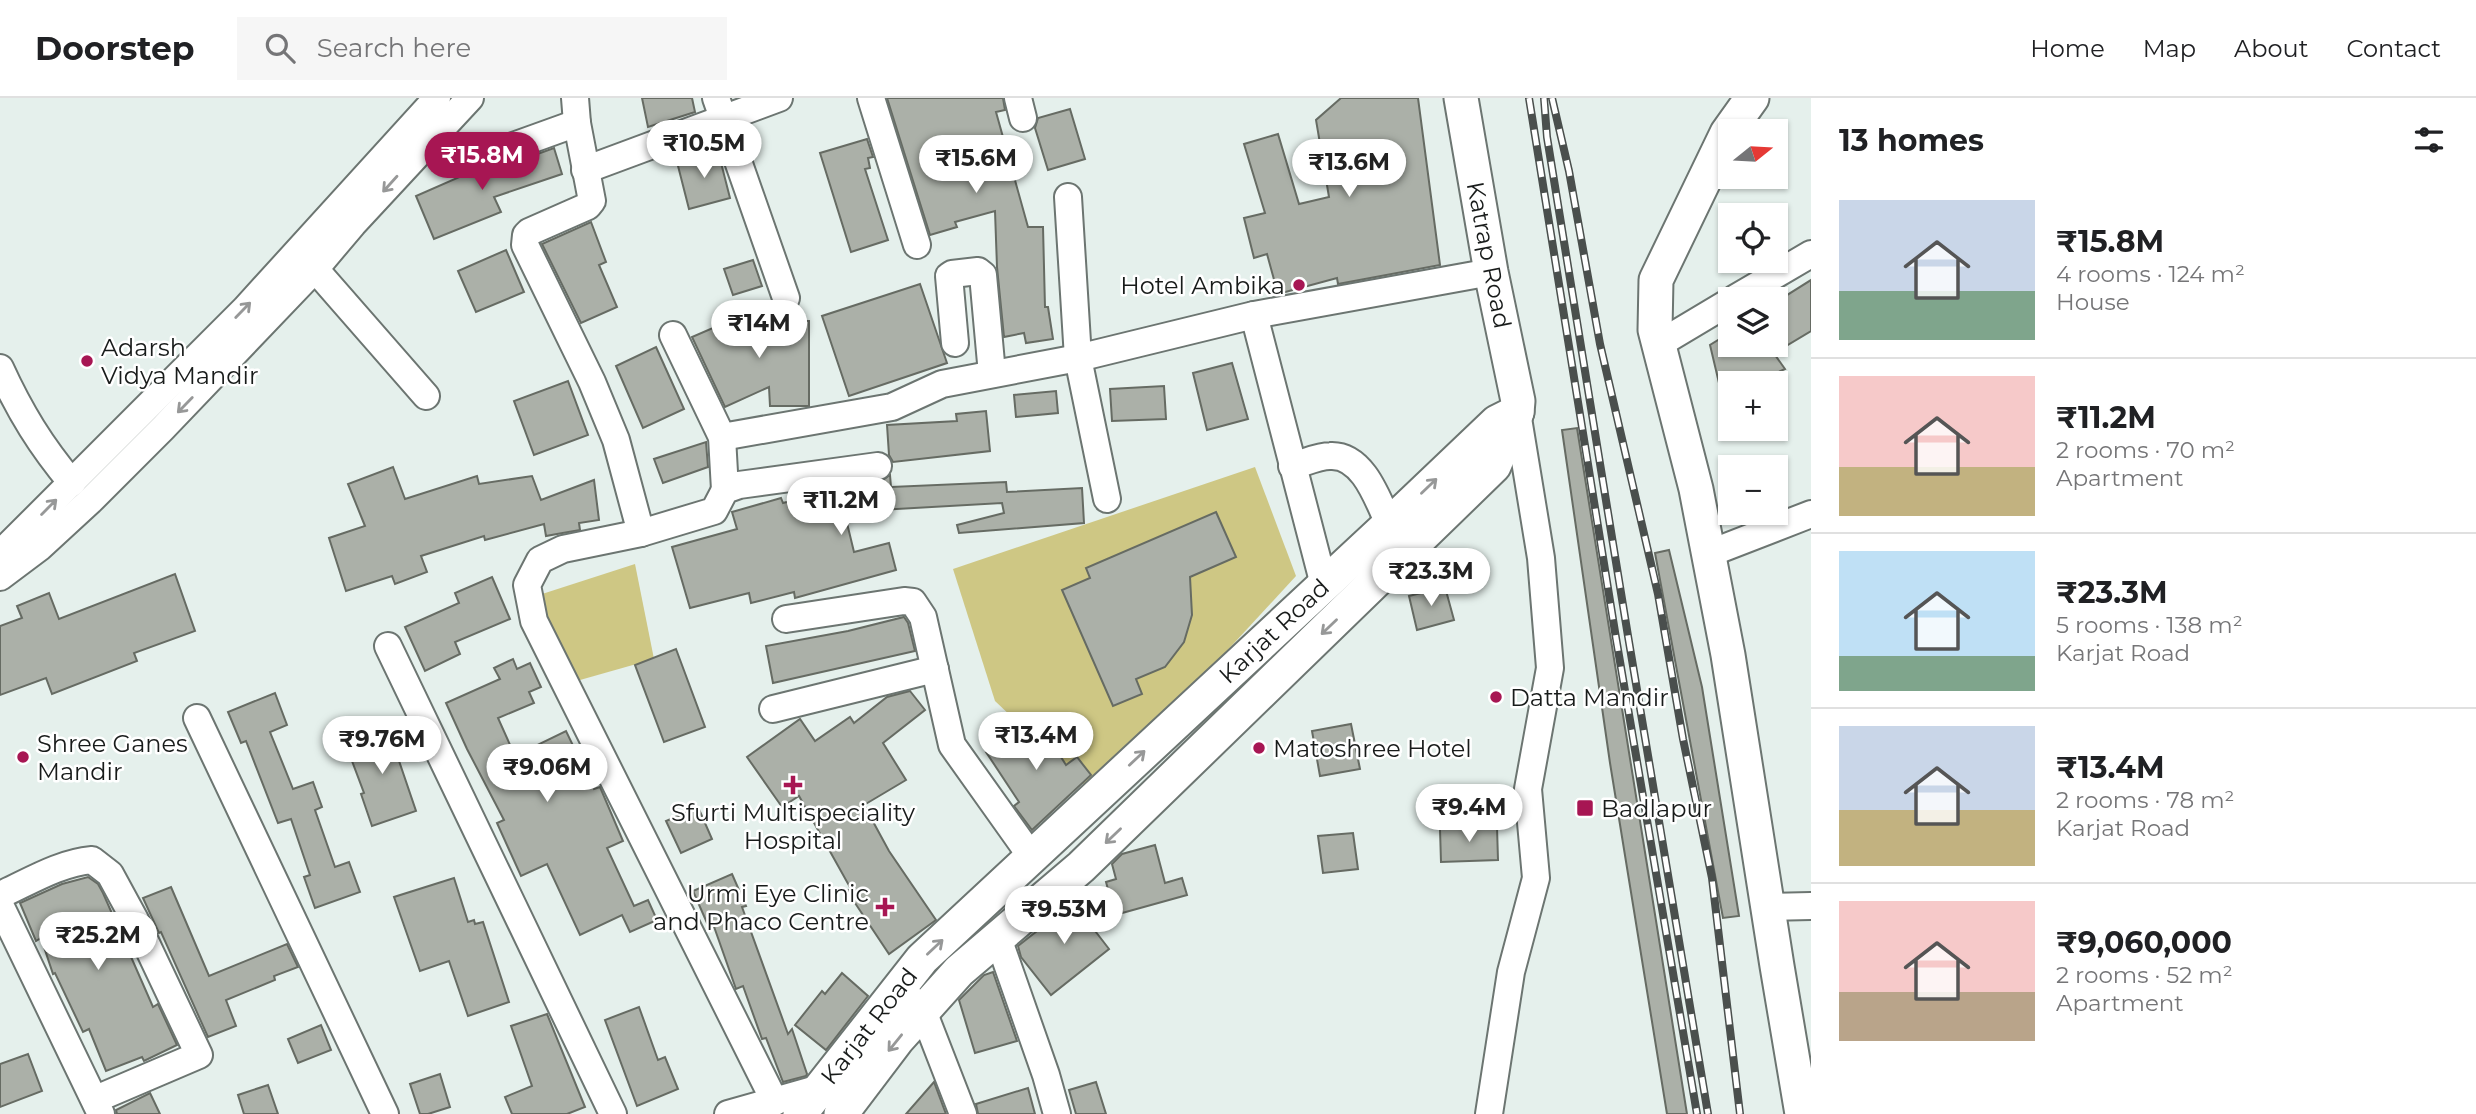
<!DOCTYPE html>
<meta charset="utf-8">
<style>
body{margin:0;font-family:Montserrat,sans-serif;background:#f6f6f6;color:#202124;height:100vh;display:flex;flex-direction:column;font-size:26px;white-space:nowrap}
*{box-sizing:border-box;margin:0}
p{font-size:23px;color:#757577}
.icon{flex:none;width:38px;height:38px;fill:none;stroke:currentColor;stroke-width:2;stroke-linecap:round;stroke-linejoin:round}
.map{position:relative;flex:1;overflow:hidden}
.details{display:flex;flex-direction:column;background:#fff;width:665px}
.details>*{flex:none}
.needle{width:46px;rotate:72deg}
.fabs{position:absolute;left:1718px;top:21px;display:grid;gap:14px}
.fabs a{display:grid;place-items:center;width:70px;height:70px;border-radius:0px;background:#fff;box-shadow:0 2px 5px #0004;font-size:35px}
.price{position:absolute;translate:-50% -60px;padding:0 16px;border-radius:24px;background:#fff;color:#222;font-size:23px;line-height:46px;filter:drop-shadow(0 2px 4px #0008)}
.price::after{content:'';position:absolute;left:50%;top:42px;width:21px;height:16px;margin-left:-10px;background:inherit;clip-path:polygon(0 0,100% 0,50% 100%)}
.price.active{background:#a71653;color:#fff}
ul{padding:0;list-style:none}
li{display:flex;align-items:center;gap:21px;height:175px;padding:0 28px}
li+li{border-top:2px solid #e0e0e0}
li span{display:grid;place-items:center;flex:none;width:196px;height:140px;border-radius:0px;color:#555}
li>.icon{margin-inline-start:auto}
span .icon{width:84px;height:84px;fill:#fffc;stroke-width:1}
li b{font-size:30px}
h2{display:flex;justify-content:space-between;align-items:center;height:84px;padding:0 28px;font-size:30px}
header{display:flex;align-items:center;gap:42px;box-sizing:border-box;height:98px;padding:0 35px;background:#fff;border-bottom:2px solid #e0e0e0}
header strong{font-size:33px}
nav{display:flex;gap:38px;margin-inline-start:auto;font-size:24px}
.search{width:490px;height:63px;background:#f6f6f6;display:flex;align-items:center;gap:18px;box-sizing:border-box;padding:0 24px;border-radius:0px;color:#757577;font-size:26px}
main{display:flex;flex:1;min-height:0}
.map>svg:first-child{display:block}
.green{fill:#cec784}
.building{fill:#abb0a8;stroke:#666b63;stroke-width:2}
.lines{fill:none;stroke-linecap:round;stroke-linejoin:round}
.minor-casing{stroke:#6c7571;stroke-width:30}
.major-casing{stroke:#6c7571;stroke-width:37}
.minor{stroke:#fff;stroke-width:26}
.major{stroke:#fff;stroke-width:33}
.rail-casing{stroke:#4a4f4d;stroke-width:8}
.rail{stroke:#fff;stroke-width:5;stroke-dasharray:16;stroke-linecap:butt}
.oneway{stroke:#979898}
.poi-dot{fill:#a71653;stroke:#fff;stroke-width:2.5}
.labels{text-anchor:middle;dominant-baseline:central;stroke-width:5;stroke-linejoin:round;paint-order:stroke}
.street-label{font-size:24px;fill:#181b1a;stroke:#fff}
.poi-label{font-size:24px;fill:#181b1a;stroke:#fff;text-anchor:start}
</style>
<header>
<strong>Doorstep</strong>
<div class="search"><svg class="icon" aria-label="search" viewBox="0 0 24 24"><circle cx="10" cy="10" r="6"/><path d="M15 15l6 6"/></svg>Search here</div>
<nav><a>Home</a><a>Map</a><a>About</a><a>Contact</a></nav>
</header>
<main>
<div class="map">
<svg width="1811" height="1016" viewBox="0 0 1811 1016">
<rect width="100%" height="100%" fill="#e5f0ec"/>
<g class="green">
<path d="M1255,369L1296,478L1094,697L995,603L953,471Z"/>
<path d="M635,466L654,561L573,584L539,497Z"/>
</g>
<g class="building">
<path d="M642,0H692L695,14L648,29Z"/>
<path d="M887,0H1003L1005,12L996,14L1028,129H1043L1045,209H1048L1053,241L1026,245L1024,235L1004,239L997,169L995,113L955,124L957,129L930,137Z"/>
<path d="M1341,0H1418L1440,167L1338,186L1337,180L1278,196L1267,156L1254,160L1244,120L1265,115L1244,46L1278,36L1299,106L1329,99L1316,22Z"/>
<path d="M1070,11L1085,61L1048,72L1035,30L1038,20Z"/>
<path d="M867,41L873,59L868,60L870,70L865,71L888,142L851,154L820,55Z"/>
<path d="M554,50L562,76L494,99L501,114L434,141L416,98L482,69L489,72L496,71Z"/>
<path d="M718,53L730,100L689,111L677,64Z"/>
<path d="M591,124L606,164L599,167L617,209L581,225L542,146Z"/>
<path d="M506,152L524,194L476,214L458,173Z"/>
<path d="M753,162L762,188L733,197L724,171Z"/>
<path d="M1811,182V233L1776,254V204Z"/>
<path d="M920,186L947,265L849,298L822,218Z"/>
<path d="M729,223H809V308H770L769,289L725,309L692,239Z"/>
<path d="M1731,234V247H1768L1785,271L1754,285H1719L1710,247Z"/>
<path d="M656,249L684,311L643,330L616,268Z"/>
<path d="M1232,265L1248,321L1207,332L1193,275Z"/>
<path d="M568,283L588,337L534,357L514,303Z"/>
<path d="M1164,288L1166,321L1112,323L1110,291Z"/>
<path d="M1056,293L1058,315L1016,319L1014,297Z"/>
<path d="M986,313L990,353L893,364L889,357L887,327L957,323L956,316Z"/>
<path d="M1577,330L1687,1016H1667L1610,665L1562,332Z"/>
<path d="M706,344L708,369L663,385L654,361Z"/>
<path d="M393,369L405,401L477,378L479,386L532,378L541,402L594,382L599,422L579,425L580,432L557,436L546,438L544,426L485,442L484,438L421,458L427,474L395,486L392,478L346,493L329,440L365,428L348,386Z"/>
<path d="M890,377L891,389L1006,384L1007,394L1082,390L1084,425L959,435L957,427L1004,415L1002,405L879,412L846,421L854,454L889,445L896,472L795,500L794,494L751,505L749,495L690,510L672,449L737,431L732,414L781,400L783,405L843,389L880,384Z"/>
<path d="M1216,414L1236,459L1190,479L1192,517L1184,544L1165,569L1136,581L1142,596L1113,608L1062,492L1090,480L1086,470Z"/>
<path d="M1669,452L1702,589L1739,818L1723,820L1655,455Z"/>
<path d="M175,476L195,533L134,555L137,563L52,596L46,580L0,597V528L22,520L17,508L49,495L59,521Z"/>
<path d="M492,479L510,521L455,544L460,556L425,573L405,529L459,505L455,495Z"/>
<path d="M1445,489L1454,522L1417,532L1409,498Z"/>
<path d="M904,519L908,525L915,553L773,585L766,548L848,533Z"/>
<path d="M676,551L705,629L664,644L635,567Z"/>
<path d="M513,561L517,571L530,565L541,589L529,594L534,605L498,620L515,658L566,633L594,691L600,689L623,743L607,750L634,808L648,802L657,822L630,834L622,817L580,837L547,766L521,778L497,725L504,722L467,651L446,605L500,581L494,570Z"/>
<path d="M910,593L925,612L883,645L906,682L864,707L889,753L936,822L889,856L847,793L851,791L799,698L782,709L747,659L800,621L815,643L850,619L854,625L887,599Z"/>
<path d="M275,595L287,627L270,634L293,691L313,684L322,709L315,712L335,769L349,764L360,794L315,810L304,779L310,777L291,721L278,725L246,643L241,645L228,614Z"/>
<path d="M1037,621L1066,667L1077,659L1091,677L1032,732L1014,708L1019,704L986,654Z"/>
<path d="M1351,626L1360,671L1320,678L1312,633Z"/>
<path d="M396,628L406,654L397,657L416,713L372,728L361,696L364,695L346,647Z"/>
<path d="M698,709L712,741L681,755L666,723Z"/>
<path d="M1497,729L1498,762L1441,764L1440,731Z"/>
<path d="M1353,735L1358,771L1323,775L1318,738Z"/>
<path d="M1155,747L1165,785L1182,780L1187,797L1115,817L1106,784L1116,781L1112,766L1122,756Z"/>
<path d="M732,776L746,808L742,809L788,936L792,931L807,976L806,978L783,984L766,940L762,941L743,888L736,891L712,823L707,825L693,793Z"/>
<path d="M88,779L98,786L103,795L153,909L158,906L177,947L144,963L142,959L106,973L89,931L83,934L55,875L53,876L41,840L36,843L20,805L62,786Z"/>
<path d="M454,780L468,824L474,822L475,826L483,824L509,904L468,918L449,863L420,873L394,799Z"/>
<path d="M171,789L209,878L287,846L298,869L274,878L275,882L226,902L236,928L208,939L161,834L159,835L143,800Z"/>
<path d="M1083,797L1101,821L1089,825L1109,851L1051,897L1021,859L1018,848Z"/>
<path d="M993,874L1017,943L975,955L959,902L984,877Z"/>
<path d="M842,875L868,898L826,952L795,927L822,893L825,896Z"/>
<path d="M639,909L658,962L665,959L678,991L637,1008L605,922Z"/>
<path d="M547,916L585,1009L567,1016H512L505,999L532,988L511,928Z"/>
<path d="M321,927L331,952L298,965L288,941Z"/>
<path d="M28,956L42,993L0,1009V966Z"/>
<path d="M440,976L450,1009L428,1016H420L410,986Z"/>
<path d="M934,984L946,1016H906Z"/>
<path d="M1096,984L1106,1016H1076L1069,992Z"/>
<path d="M268,987L278,1016H244L238,997Z"/>
<path d="M1028,990L1035,1016H978L976,1006Z"/>
<path d="M150,995L160,1016H117L116,1012Z"/>
</g>
<g class="lines">
<defs>
<g id="minor">
<path d="M575,0L577,25L592,103L588,108L529,134L526,137L525,147L592,284L616,342L641,435"/>
<path d="M716,0L786,200"/>
<path d="M871,0L917,147"/>
<path d="M1018,0L1023,20"/>
<path d="M491,56L577,25"/>
<path d="M585,72L779,0"/>
<path d="M1068,99L1078,260L1107,401"/>
<path d="M315,171L426,298"/>
<path d="M1734,201L1811,156"/>
<path d="M1254,217L1324,487"/>
<path d="M673,237L722,339L725,392"/>
<path d="M955,245L949,178L952,176L978,173L983,177L992,276"/>
<path d="M1659,246L1731,203"/>
<path d="M0,270C20,314 41,348 72,385"/>
<path d="M722,339L892,309L942,286L1078,260L1254,217L1491,174"/>
<path d="M1292,368C1304,365 1318,358 1330,358C1363,356 1378,402 1389,426"/>
<path d="M0,456L245,211L437,0"/>
<path d="M1708,456L1811,416"/>
<path d="M0,479L40,449L90,403L163,330L315,171L353,126L470,0"/>
<path d="M786,521L904,503L913,504L923,519L952,647L1031,758"/>
<path d="M388,548L613,1016"/>
<path d="M773,611L935,571"/>
<path d="M197,620L385,1016"/>
<path d="M0,797C29,784 59,765 92,762L110,776L135,822L199,957L96,1001"/>
<path d="M0,807L101,1016"/>
<path d="M1769,809L1811,808"/>
<path d="M998,840L1046,977L1057,1016"/>
<path d="M910,900L923,913L963,1016"/>
<path d="M775,1004L534,523L527,487L540,462L563,451L641,435L714,413L725,392L739,387L878,368"/>
<path d="M728,1016L820,990L824,997"/>
<path d="M1489,1016L1511,874L1536,780L1528,691L1550,570L1541,460L1517,314"/>
</g>
<g id="major">
<path d="M1752,0L1727,35L1656,182L1655,232L1696,391L1728,557L1777,868L1802,1016"/>
<path d="M800,1016L922,861L1395,421L1497,324L1517,314"/>
<path d="M841,1016L897,942L959,873L1081,769L1494,368L1517,314L1518,303L1491,174L1461,0"/>
</g>
</defs>
<use href="#minor" class="minor-casing"/>
<use href="#major" class="major-casing"/>
<use href="#minor" class="minor"/>
<use href="#major" class="major"/>
<defs>
<g id="rail">
<path d="M1529,0L1616,540L1697,1016"/>
<path d="M1544,0L1547,39L1628,538L1708,1016"/>
<path d="M1552,0L1569,73L1600,246L1658,496L1683,641L1712,780L1740,1016"/>
</g>
</defs>
<use href="#rail" class="rail-casing"/>
<use href="#rail" class="rail"/>
</g>
<defs><path id="oneway-shaft" d="M-6 0H5M1.5-3L5.5 0L1.5 3" fill="none" stroke-width="1.6" stroke-linecap="round" stroke-linejoin="round" transform="scale(1.75)"/></defs>
<g class="oneway">
<use href="#oneway-shaft" transform="translate(390 86) rotate(132)"/>
<use href="#oneway-shaft" transform="translate(243 212) rotate(-46)"/>
<use href="#oneway-shaft" transform="translate(185 307) rotate(134)"/>
<use href="#oneway-shaft" transform="translate(1429 388) rotate(-44)"/>
<use href="#oneway-shaft" transform="translate(49 409) rotate(-45)"/>
<use href="#oneway-shaft" transform="translate(1329 529) rotate(136)"/>
<use href="#oneway-shaft" transform="translate(1137 660) rotate(-43)"/>
<use href="#oneway-shaft" transform="translate(1113 738) rotate(136)"/>
<use href="#oneway-shaft" transform="translate(935 849) rotate(-43)"/>
<use href="#oneway-shaft" transform="translate(895 945) rotate(129)"/>
</g>
<g class="poi-dot">
<circle cx="1299" cy="187" r="7"/>
<circle cx="87" cy="263" r="7"/>
<circle cx="1496" cy="599" r="7"/>
<circle cx="1259" cy="650" r="7"/>
<circle cx="23" cy="659" r="7"/>
<path d="M789.5 676.5h7v7h7v7h-7v7h-7v-7h-7v-7h7z"/>
<rect x="1576" y="701" width="18" height="18" rx="3.5"/>
<path d="M881.5 798.5h7v7h7v7h-7v7h-7v-7h-7v-7h7z"/>
</g>
<g class="labels">
<g class="street-label">
<text transform="translate(1489 157) rotate(79)">Katrap Road</text>
<text transform="translate(1274 533) rotate(-43)">Karjat Road</text>
<text transform="translate(869 928) rotate(-52)">Karjat Road</text>
</g>
<g class="poi-label">
<text x="1285" y="187" text-anchor="end">Hotel Ambika</text>
<text x="101" y="249">Adarsh<tspan x="101" dy="28">Vidya Mandir</tspan></text>
<text x="1510" y="599">Datta Mandir</text>
<text x="37" y="645">Shree Ganes<tspan x="37" dy="28">Mandir</tspan></text>
<text x="1273" y="650">Matoshree Hotel</text>
<text x="1601" y="710">Badlapur</text>
<text x="793" y="714" text-anchor="middle">Sfurti Multispeciality<tspan x="793" dy="28">Hospital</tspan></text>
<text x="869" y="795" text-anchor="end">Urmi Eye Clinic<tspan x="869" dy="28">and Phaco Centre</tspan></text>
</g>
</g>
</svg>
<div class="fabs">
<a><svg class="needle" viewBox="-14 -14 28 28"><path d="M0-13l5 13h-10z" fill="#e53935"/><path d="M0 13l5-13h-10z" fill="#757577"/></svg></a>
<a><svg class="icon" aria-label="locate" viewBox="0 0 24 24"><circle cx="12" cy="12" r="6"/><path d="M12 2v4M12 18v4M2 12h4M18 12h4"/></svg></a>
<a><svg class="icon" aria-label="layers" viewBox="0 0 24 24"><path d="M12 4l9 5-9 5-9-5zM3 14l9 5 9-5"/></svg></a>
<a>+</a>
<a>−</a>
</div>
<b class="price" style="left:704px;top:82px">₹10.5M</b>
<b class="price active" style="left:482px;top:94px">₹15.8M</b>
<b class="price" style="left:976px;top:97px">₹15.6M</b>
<b class="price" style="left:1349px;top:101px">₹13.6M</b>
<b class="price" style="left:759px;top:262px">₹14M</b>
<b class="price" style="left:841px;top:439px">₹11.2M</b>
<b class="price" style="left:1431px;top:510px">₹23.3M</b>
<b class="price" style="left:1036px;top:674px">₹13.4M</b>
<b class="price" style="left:382px;top:678px">₹9.76M</b>
<b class="price" style="left:547px;top:706px">₹9.06M</b>
<b class="price" style="left:1469px;top:746px">₹9.4M</b>
<b class="price" style="left:1064px;top:848px">₹9.53M</b>
<b class="price" style="left:98px;top:874px">₹25.2M</b>
</div>
<section class="details">
<h2>13 homes<svg class="icon" aria-label="filters" viewBox="0 0 24 24"><path d="M4 7h16M4 17h16"/><circle cx="9" cy="7" r="2"/><circle cx="15" cy="17" r="2"/></svg></h2>
<ul>
<li><span style="background:linear-gradient(#c9d6e8 65%,#7fa58c 0)"><svg class="icon" aria-label="home" viewBox="0 0 24 24"><path d="M3 11l9-7 9 7M6 9v11h12V9"/></svg></span><div><b>₹15.8M</b><p>4 rooms · 124 m²</p><p>House</p></div></li>
<li><span style="background:linear-gradient(#f6c9c9 65%,#c2b280 0)"><svg class="icon" aria-label="home" viewBox="0 0 24 24"><path d="M3 11l9-7 9 7M6 9v11h12V9"/></svg></span><div><b>₹11.2M</b><p>2 rooms · 70 m²</p><p>Apartment</p></div></li>
<li><span style="background:linear-gradient(#bfe0f5 75%,#7fa58c 0)"><svg class="icon" aria-label="home" viewBox="0 0 24 24"><path d="M3 11l9-7 9 7M6 9v11h12V9"/></svg></span><div><b>₹23.3M</b><p>5 rooms · 138 m²</p><p>Karjat Road</p></div></li>
<li><span style="background:linear-gradient(#c9d6e8 60%,#c2b280 0)"><svg class="icon" aria-label="home" viewBox="0 0 24 24"><path d="M3 11l9-7 9 7M6 9v11h12V9"/></svg></span><div><b>₹13.4M</b><p>2 rooms · 78 m²</p><p>Karjat Road</p></div></li>
<li><span style="background:linear-gradient(#f6c9c9 65%,#b9a48a 0)"><svg class="icon" aria-label="home" viewBox="0 0 24 24"><path d="M3 11l9-7 9 7M6 9v11h12V9"/></svg></span><div><b>₹9,060,000</b><p>2 rooms · 52 m²</p><p>Apartment</p></div></li>
</ul>
</section>
</main>
